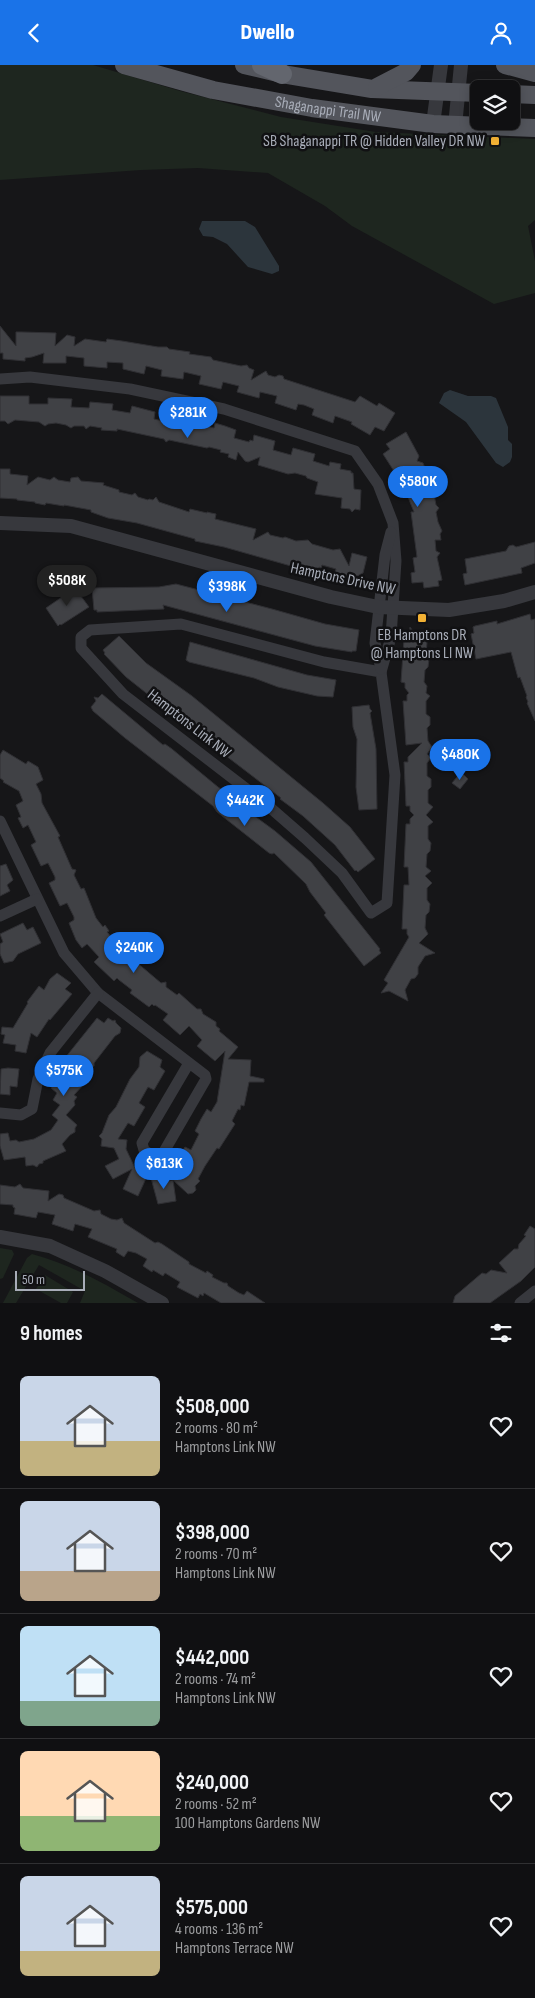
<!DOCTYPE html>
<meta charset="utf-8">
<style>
body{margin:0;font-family:"Sofia Sans Condensed",sans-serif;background:#1e1e20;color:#f1f3f6;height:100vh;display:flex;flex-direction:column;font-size:19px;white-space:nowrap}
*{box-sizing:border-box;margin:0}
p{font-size:16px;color:#9c9d9f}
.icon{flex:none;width:28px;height:28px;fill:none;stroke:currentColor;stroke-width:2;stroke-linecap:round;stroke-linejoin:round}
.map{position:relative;height:1238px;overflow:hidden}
.drawer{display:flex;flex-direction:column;background:#101012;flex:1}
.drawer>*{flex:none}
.tools{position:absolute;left:470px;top:15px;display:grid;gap:10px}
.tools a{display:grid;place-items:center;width:50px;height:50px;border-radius:8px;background:#101012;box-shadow:0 2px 12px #0003,0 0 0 1px #303032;font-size:25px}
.scale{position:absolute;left:15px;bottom:12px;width:70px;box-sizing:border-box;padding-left:5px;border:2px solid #a8adb8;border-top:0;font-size:14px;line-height:18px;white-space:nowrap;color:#a8adb8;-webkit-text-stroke:4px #111113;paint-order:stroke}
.price{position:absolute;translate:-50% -42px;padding:0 11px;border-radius:18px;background:#1a73e8;color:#fff;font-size:16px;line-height:32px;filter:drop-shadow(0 1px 2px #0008)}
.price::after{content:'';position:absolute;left:50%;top:30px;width:15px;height:11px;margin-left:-8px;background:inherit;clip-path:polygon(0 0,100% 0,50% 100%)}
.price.selected{background:#222;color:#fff}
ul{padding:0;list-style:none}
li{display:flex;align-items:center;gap:15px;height:125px;padding:0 20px}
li+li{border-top:1px solid #303032}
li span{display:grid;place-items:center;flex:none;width:140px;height:100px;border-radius:8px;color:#555}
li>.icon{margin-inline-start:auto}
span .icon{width:60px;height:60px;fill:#fffc;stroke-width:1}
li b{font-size:21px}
h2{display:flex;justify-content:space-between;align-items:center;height:60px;padding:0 20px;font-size:21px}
header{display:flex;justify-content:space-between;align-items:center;height:65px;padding:0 20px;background:#1a73e8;color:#fff;font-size:22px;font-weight:800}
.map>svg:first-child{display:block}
.green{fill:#1e261f}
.water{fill:#2c353c}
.building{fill:#404145;stroke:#303034}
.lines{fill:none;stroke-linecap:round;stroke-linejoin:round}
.minor{stroke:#37383d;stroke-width:11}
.tertiary{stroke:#37383d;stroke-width:14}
.primary{stroke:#53555c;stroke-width:18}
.motorway{stroke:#63666e;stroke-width:20}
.poi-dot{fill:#f2b134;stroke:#111113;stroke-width:2}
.labels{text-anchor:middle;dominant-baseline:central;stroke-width:5;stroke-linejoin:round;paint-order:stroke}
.street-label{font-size:16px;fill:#a8adb8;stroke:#111113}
.poi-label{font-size:16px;fill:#a8adb8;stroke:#111113;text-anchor:end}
</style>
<header><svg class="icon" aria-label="back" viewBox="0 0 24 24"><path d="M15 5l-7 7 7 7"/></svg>Dwello<svg class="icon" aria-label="person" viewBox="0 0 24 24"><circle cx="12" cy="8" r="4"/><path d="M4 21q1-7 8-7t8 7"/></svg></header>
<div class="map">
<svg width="535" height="1238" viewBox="0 0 535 1238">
<rect width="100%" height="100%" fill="#161618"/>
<g class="green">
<path d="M0,0H93L180,26L281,52L376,67L535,74V155L528,161L535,196V228L494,239L352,161L325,141L268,108L198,103L141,105L0,115Z"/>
<path d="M0,1183L12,1185L14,1189L3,1213L0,1214Z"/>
<path d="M32,1189C70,1199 103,1218 138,1238H80L85,1226L39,1200L16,1238H3L27,1193Z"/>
<path d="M45,1210L73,1227L67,1238H61L36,1224Z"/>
</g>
<g class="water">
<path d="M202,156H245L255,162L279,201V206L272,209L248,202L227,179L213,172L203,171L199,164Z"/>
<path d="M450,325L468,331H491L496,333L508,362V375L512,379V392L510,397L503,402L496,398L466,357L439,338L444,328Z"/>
</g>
<g class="building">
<path d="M0,261L16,281V267H22L56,268L55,281L67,270L75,272L74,281L85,274L106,277L107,274L122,276L158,282H167L169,284L190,287L189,289L211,292L213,295L241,301L247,300L249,303L254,305L251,315L266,306L268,310L275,312L279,310L283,311L284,314L355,337L360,331L377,341L379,338L395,348L384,366L375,362L370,370L351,359L352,357L335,351L333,358L312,350L314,344L304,340L298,339L296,345L275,338L277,331L260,327L259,333L237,327L239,321L223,317L221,324L199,319L201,311L184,307L183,314L161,311L162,305L146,301L144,309L123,304V298L107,297V303L84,301V293L66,291V298H43L44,288L32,292L25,293V296L3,294V288H0Z"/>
<path d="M0,331H29V339H48V333L72,334L71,342L89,343L90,337L113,339L112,345L130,348L132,341L155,347L154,354L163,356H172L173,350L196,353L195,358L214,363L215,358L225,361L236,365L234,373L249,377L250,375L253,376L254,370L275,376L273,385L291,390L293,383L315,389L313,396L329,401L330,397L341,399L340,404L351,406V408H353L354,424L361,425L360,445L355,444L352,447L350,444L341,443L342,433L315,429L318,417L307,413L306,411L295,408L288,409L258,400L260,392L248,397L245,396L238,387L236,395L228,392L229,389L220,387L221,385L209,382L207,383L169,375L166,377L164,374L117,364V366L101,365L102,363L90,361L86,364L84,361H74L71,363L66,360L56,358L48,359L45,361L39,357L15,355L8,359L5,356H0Z"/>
<path d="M406,367L419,391L417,396L423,398L429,413H431L436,440L439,443L436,447L438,457L442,466L440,469L441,475H435L436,486L440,488L437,492L442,515L438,516L439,521L424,523L423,517L412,518L411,508L415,507L413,493L417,492L411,447H414L402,417H401L383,389L390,384L386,379Z"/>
<path d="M0,404H10V409L28,411L27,420L38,412L50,415L54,412L58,415L70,417L71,413L78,412L81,416L104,418L103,420L119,425V427L132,430L135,428L138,432L148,435L149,434L153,435L156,432L159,437L189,447L190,444L207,448V447L211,448L216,449L215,454L256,464L253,475L268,467L270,470L283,473L285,472L296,476L308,475L312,479L333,485L340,484L349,501L352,488L367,492L363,508L357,511L355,516L343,514L334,512L336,504L322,500L321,503L319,502L317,507L298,503L224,482L195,476V474L137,458L108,453L91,447V445L64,440V441L46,438L45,440L35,438V437L17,435V434L0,433Z"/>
<path d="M535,477V498L521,503L522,508L465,520L463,509L467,508L465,494L506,486L509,481L513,480L516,482Z"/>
<path d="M176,519L272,544L325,559L359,565L356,586H352V587L315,581L163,540L164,544L97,547V545H94L92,523L159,522Z"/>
<path d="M75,523L89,542L61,560L60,559L58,561L46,543Z"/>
<path d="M530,549L531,555L535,554V656L527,638L528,637L526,632L527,631L520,612L518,613L511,587L476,594L471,569L474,568L473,562L475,561L497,556V559Z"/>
<path d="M410,562L415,569L436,570L427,577L426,590L429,594L428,602L425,605L424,617L427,621L426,628L430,631L426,636V649L430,652V660L427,663L428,676L432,682L427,689L431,693L427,698V711L431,714V722L428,725V738L433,742L426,750L433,757L428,761V774L431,778L430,786L427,789L426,802L431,806L425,811L432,818L427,823V835L430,839L429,847L426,850L425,863L428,869L419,878L435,888L425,891L418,902V909L415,913L411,914L405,925L408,936L389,926L381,928L388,918L384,915L409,872L407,869V864H402L404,820H409L408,802H404L406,759H410V754L414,750L410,746V741H406L404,697H408V692L422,678L406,680L403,636H407V630L409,628L405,623V618L401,617L404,574H409Z"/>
<path d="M119,571L146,598L192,631L323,738L350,762L375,794L358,807L356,805L355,806L335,780L303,751L280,734L281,733L221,687L154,631L151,629L150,631L126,612L104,589L105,588L103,585Z"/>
<path d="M190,577L307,610L336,615L333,632L317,631L278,622L254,613L189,597L186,595Z"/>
<path d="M102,629L163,680L165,679L172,684L218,722L247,742L245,744L275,766L311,797L380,884L379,885L381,888L364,901L324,850L326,848L310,827L306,819L274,788L272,789L269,788L217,747L213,741L125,673L93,646L91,642L96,636L94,632L98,633Z"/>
<path d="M369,640L370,644L372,646L370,648L376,684L377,744L359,745L356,722L357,674L353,662L352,642Z"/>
<path d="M3,685L26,699L28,696L38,702L43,715L36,719L41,729L42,738L60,771L58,772L72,804L76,805L74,810L81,824L84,823L96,853L103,862L105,860L109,866L107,867L118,880L107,889L126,888L130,891V897L135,896L161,918L166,917V922L177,930L179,928L197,944H201L203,949L216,957V961L220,964L219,966L238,982L228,994L251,995L250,1011L264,1014V1017H249L244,1041L241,1040L240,1045L238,1044L232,1056L235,1059L219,1084L217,1083L205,1101L198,1114L200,1116L195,1121L196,1125L193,1128L188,1129L173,1115L186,1112L173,1101L185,1082L191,1085L199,1069L195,1066L201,1054L207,1044L211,1047L217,1037L225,986L215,996L197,981L202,975L189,961L180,970L163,955L168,949L155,940L154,941L152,939L149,942L130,928L132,925L119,915L117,913L114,916L94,897L99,892L87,879L82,883L76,875L69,858L74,855V852L67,838L60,841L49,818L55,815V812L48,798L41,801L31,780L36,777L28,760L23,763L18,753L21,752L16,740L23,736L19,726L3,717L4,716L0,713V690Z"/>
<path d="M461,707L468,714L460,724L452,718Z"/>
<path d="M6,799L13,815L7,820L10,826L0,831V801Z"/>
<path d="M23,858L27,865L33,862L41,878L18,889L13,896L4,898L0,889V879L3,877L0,869Z"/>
<path d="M57,908L71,918L65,924L72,929L50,955L49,954L37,972L31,968L26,988L15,986L16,980L3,978L5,970L1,969L2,962L13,963L28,938L27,937L39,921L44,925L50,914Z"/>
<path d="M97,953L104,958L108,953L113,956L115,955L116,958L121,963L120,968L115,971L94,998V1001L91,1002L84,1010L87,1013L85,1018L74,1030L77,1032L74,1036L75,1040L66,1050L77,1060L75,1063V1067L70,1070L62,1079L66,1086L43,1096V1098L39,1099L37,1102L33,1100L26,1101L25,1092L4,1095L0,1081V1069L8,1068L10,1076L16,1075L19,1077L34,1074L51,1065L58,1055L52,1050L60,1040L53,1035L57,1028L51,1023L59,1014L56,1012L69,996L65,993Z"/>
<path d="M147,986L162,995L160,1002L165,1006L154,1025L148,1022L139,1038L145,1042L134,1061L128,1058L118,1074L127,1075L126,1084L135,1103L148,1109L138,1131L123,1124L132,1104L113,1114L105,1101L119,1094L114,1083L101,1081L102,1074L99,1071L102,1068L109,1050L116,1042L130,1014L139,1002L140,992Z"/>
<path d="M8,1003L19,1004L17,1022L10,1021V1030L0,1029L1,1004Z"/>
<path d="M164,1111L165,1117L173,1115L176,1136L158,1139L151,1113Z"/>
<path d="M20,1119L23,1123L49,1126L48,1136L59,1129L63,1130L64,1133L94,1146L100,1145L101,1149L111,1154L117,1155L122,1153L124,1158L155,1178L158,1177L162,1179L189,1197V1199L206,1208L207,1206L213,1210L212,1212L224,1218H227L228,1221L239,1228L244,1230L247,1226L265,1238H221L204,1228L203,1231L200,1229L198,1233L177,1222L180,1217L165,1208L163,1211L153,1205L152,1207L143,1201L147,1194L136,1188L128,1186L124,1192L116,1187L117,1184L88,1172L92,1164L75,1159L73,1166L52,1159L55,1150L38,1147L36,1153L14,1149L15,1143L13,1142V1140L0,1139V1120L15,1122Z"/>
<path d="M530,1161L535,1164V1202L521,1216L490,1238H453L455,1231L482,1208L486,1209L491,1205L507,1208L499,1198L514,1184H518L519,1179L526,1171L524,1170Z"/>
</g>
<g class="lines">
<g class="minor">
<path d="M0,314L30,312L130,324L224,344L355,386L378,419L393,458L396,496L391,572L381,607"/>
<path d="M181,559L324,597L381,607L395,710L387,838L371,848L342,808L305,773L266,739L123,629L81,583V572L90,565Z"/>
<path d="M381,604L375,578L385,490L391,467"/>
<path d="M0,756L64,888L98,928L205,1010L206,1014L162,1090L156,1093L144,1085L142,1078L189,998"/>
<path d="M0,851L37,834"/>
<path d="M0,1048L21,1050L32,1044L38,1014L50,988L98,928"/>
<path d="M520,1238L535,1226"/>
</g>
<g class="tertiary">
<path d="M433,59L441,0"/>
<path d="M455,61L461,0"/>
<path d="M0,458L71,461L331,532L378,542L449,545L504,536L535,527"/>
<path d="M0,1172L50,1181L105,1206L162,1238"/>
</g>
<g class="primary">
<path id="s1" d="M124,0L213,25L312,43L433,59L535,63"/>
<path d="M244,0L282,9L372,24L479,28"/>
<path d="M505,0L535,8"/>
<path d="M377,22L406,7L412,0"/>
<path d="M511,29L535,30"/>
</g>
<path class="motorway" d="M262,0L282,9"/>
</g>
<g class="poi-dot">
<rect x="490" y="71" width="10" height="10" rx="2.5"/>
<rect x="417" y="548" width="10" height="10" rx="2.5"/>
</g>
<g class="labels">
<g class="street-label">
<text stroke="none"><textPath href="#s1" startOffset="209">Shaganappi Trail NW</textPath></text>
<text transform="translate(343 514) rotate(12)">Hamptons Drive NW</text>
<text transform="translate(189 659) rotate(38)">Hamptons Link NW</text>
</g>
<g class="poi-label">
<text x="485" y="76">SB Shaganappi TR @ Hidden Valley DR NW</text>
<text x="422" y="570" text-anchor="middle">EB Hamptons DR<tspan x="422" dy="18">@ Hamptons LI NW</tspan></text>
</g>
</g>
</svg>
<div class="tools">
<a><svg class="icon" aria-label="layers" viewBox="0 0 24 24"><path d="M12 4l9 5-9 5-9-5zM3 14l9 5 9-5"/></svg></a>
</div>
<div class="scale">50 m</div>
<b class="price" style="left:188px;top:374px">$281K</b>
<b class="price" style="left:418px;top:443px">$580K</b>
<b class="price selected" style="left:67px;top:542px">$508K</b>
<b class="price" style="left:227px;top:548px">$398K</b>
<b class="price" style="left:460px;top:716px">$480K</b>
<b class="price" style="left:245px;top:762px">$442K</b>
<b class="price" style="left:134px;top:909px">$240K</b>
<b class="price" style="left:64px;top:1032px">$575K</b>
<b class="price" style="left:164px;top:1125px">$613K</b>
</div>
<section class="drawer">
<h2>9 homes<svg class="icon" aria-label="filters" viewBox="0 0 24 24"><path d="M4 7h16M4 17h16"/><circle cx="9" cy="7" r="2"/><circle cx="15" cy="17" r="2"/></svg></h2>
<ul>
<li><span style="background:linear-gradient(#c9d6e8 65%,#c2b280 0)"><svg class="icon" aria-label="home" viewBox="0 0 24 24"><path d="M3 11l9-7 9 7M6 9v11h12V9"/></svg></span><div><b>$508,000</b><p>2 rooms · 80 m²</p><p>Hamptons Link NW</p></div><svg class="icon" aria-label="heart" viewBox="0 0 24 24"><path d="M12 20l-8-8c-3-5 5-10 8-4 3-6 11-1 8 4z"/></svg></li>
<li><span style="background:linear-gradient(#c9d6e8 70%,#b9a48a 0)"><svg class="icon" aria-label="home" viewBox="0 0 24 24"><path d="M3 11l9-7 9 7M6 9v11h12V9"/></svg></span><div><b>$398,000</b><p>2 rooms · 70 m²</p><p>Hamptons Link NW</p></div><svg class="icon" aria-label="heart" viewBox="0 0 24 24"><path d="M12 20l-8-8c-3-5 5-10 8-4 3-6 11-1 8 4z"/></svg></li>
<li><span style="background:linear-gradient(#bfe0f5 75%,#7fa58c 0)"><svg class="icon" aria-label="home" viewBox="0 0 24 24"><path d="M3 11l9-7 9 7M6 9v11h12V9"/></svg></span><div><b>$442,000</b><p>2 rooms · 74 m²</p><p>Hamptons Link NW</p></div><svg class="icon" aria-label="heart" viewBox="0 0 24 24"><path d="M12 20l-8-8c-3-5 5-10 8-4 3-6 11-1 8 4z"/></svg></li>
<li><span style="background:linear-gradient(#ffd9b3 65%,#8fb573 0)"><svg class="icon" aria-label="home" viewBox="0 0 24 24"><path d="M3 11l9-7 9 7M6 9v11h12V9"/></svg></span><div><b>$240,000</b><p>2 rooms · 52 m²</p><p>100 Hamptons Gardens NW</p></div><svg class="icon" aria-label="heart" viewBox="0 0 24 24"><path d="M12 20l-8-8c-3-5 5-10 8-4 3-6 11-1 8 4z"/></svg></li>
<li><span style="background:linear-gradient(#c9d6e8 75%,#c2b280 0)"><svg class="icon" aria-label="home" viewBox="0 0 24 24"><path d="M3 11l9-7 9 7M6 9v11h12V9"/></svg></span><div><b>$575,000</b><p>4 rooms · 136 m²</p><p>Hamptons Terrace NW</p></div><svg class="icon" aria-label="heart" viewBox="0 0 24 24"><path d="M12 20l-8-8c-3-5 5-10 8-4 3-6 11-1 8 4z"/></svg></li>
</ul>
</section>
